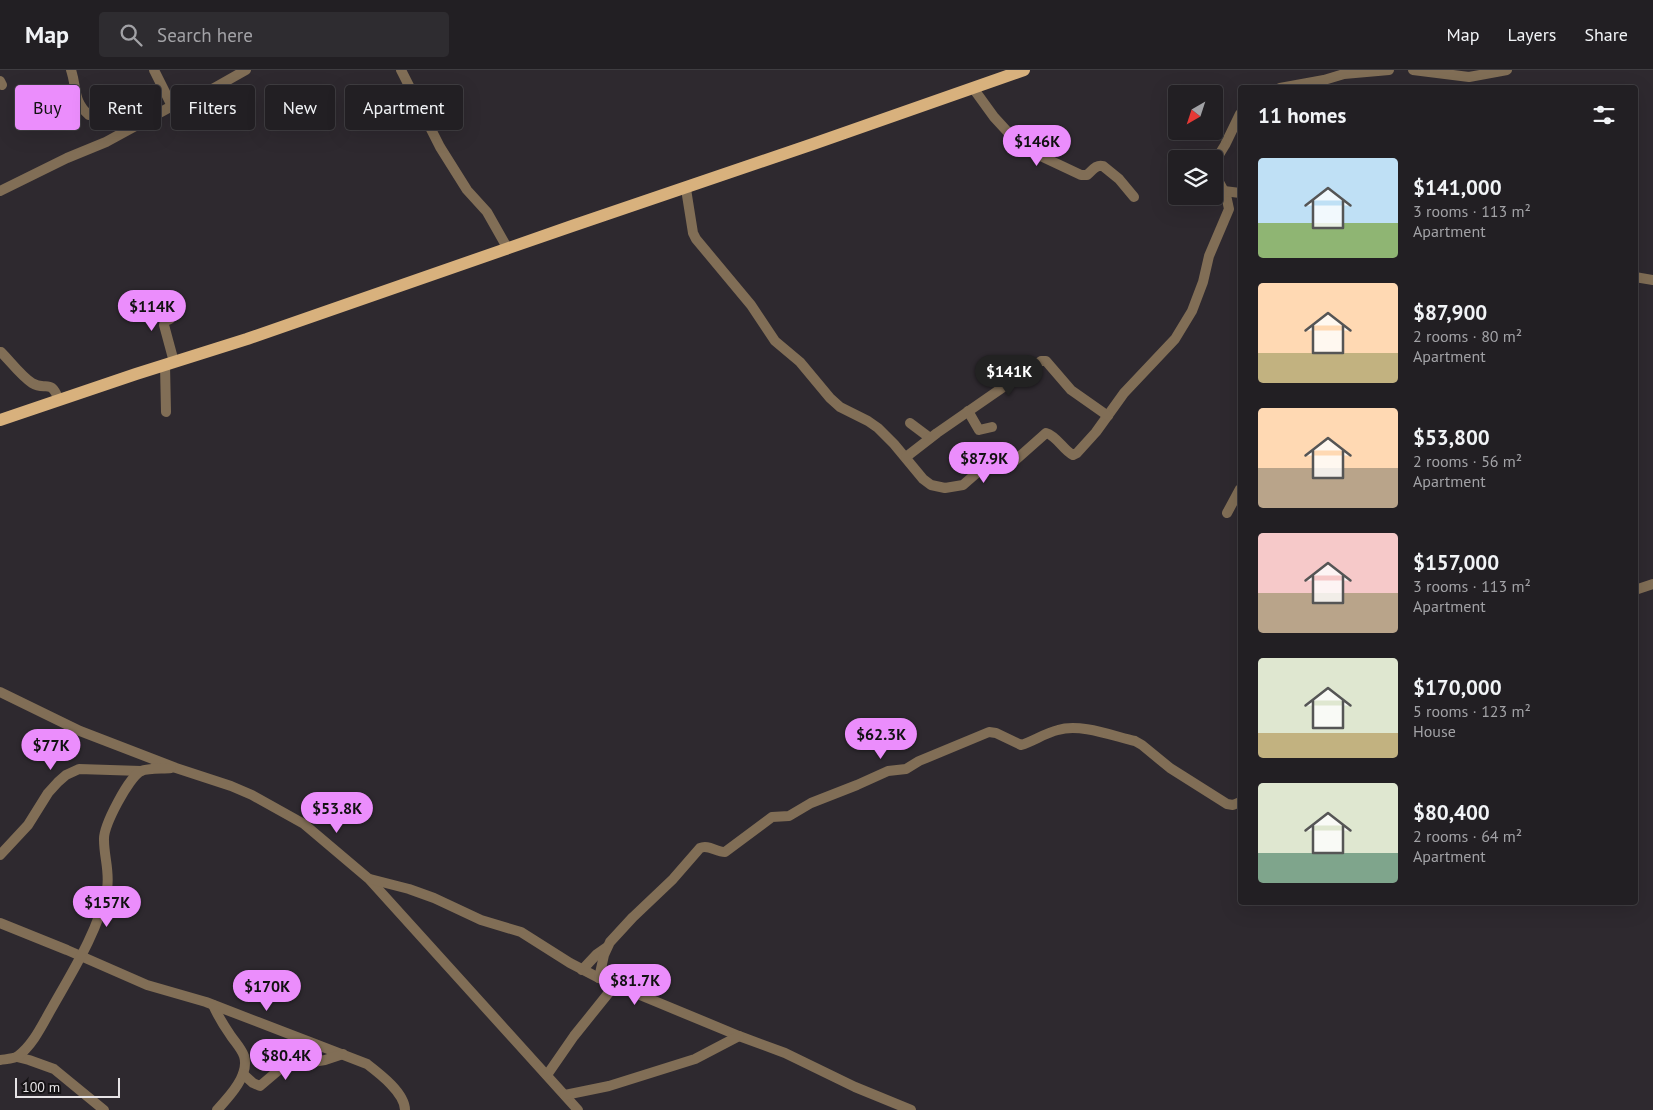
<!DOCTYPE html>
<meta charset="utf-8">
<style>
body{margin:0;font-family:"PT Sans",sans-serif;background:#2e2c30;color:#f1f3f6;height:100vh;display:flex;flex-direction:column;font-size:19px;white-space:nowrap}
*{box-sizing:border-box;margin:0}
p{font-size:16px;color:#a2a2a6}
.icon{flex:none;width:28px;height:28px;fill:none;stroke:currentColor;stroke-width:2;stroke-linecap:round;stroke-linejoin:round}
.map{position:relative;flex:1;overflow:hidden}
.side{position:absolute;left:1238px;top:15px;width:400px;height:820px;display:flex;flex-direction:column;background:#221f23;border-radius:5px;box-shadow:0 5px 20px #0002,0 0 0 1px #3f3d41}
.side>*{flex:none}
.banner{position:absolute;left:15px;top:15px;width:475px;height:45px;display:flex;gap:10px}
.needle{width:32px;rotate:219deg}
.controls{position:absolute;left:1168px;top:15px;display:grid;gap:10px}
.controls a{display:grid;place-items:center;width:55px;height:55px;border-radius:5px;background:#221f23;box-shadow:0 5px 20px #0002,0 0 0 1px #3f3d41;font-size:25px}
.scale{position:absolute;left:15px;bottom:12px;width:105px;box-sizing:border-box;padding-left:5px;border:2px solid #e6e3e6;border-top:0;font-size:14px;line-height:18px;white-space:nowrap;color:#e6e3e6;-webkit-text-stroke:4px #151315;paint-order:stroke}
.price{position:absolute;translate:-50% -42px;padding:0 11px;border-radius:18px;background:#eb8dfc;color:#111;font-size:16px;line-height:32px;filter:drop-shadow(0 1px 2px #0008)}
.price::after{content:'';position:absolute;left:50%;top:30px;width:15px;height:11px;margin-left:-8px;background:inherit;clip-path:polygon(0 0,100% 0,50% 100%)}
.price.selected{background:#222;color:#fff}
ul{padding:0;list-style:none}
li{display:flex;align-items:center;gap:15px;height:125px;padding:0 20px}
li span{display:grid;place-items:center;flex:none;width:140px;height:100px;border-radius:5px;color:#555}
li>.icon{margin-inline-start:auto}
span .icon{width:60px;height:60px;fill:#fffc;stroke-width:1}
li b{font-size:21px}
h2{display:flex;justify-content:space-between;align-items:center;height:60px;padding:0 20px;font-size:21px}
.pill{padding:0 18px;border-radius:5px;background:#221f23;box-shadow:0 5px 20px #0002,0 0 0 1px #3f3d41;font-size:18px;line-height:45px}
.pill.selected{background:#eb8dfc;color:#111}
header{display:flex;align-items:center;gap:30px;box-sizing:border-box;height:70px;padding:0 25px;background:#221f23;border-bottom:1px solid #3f3d41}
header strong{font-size:24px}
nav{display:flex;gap:28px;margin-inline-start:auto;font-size:18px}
.search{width:350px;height:45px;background:#2e2c30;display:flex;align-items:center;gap:12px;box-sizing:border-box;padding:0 18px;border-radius:5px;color:#a2a2a6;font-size:19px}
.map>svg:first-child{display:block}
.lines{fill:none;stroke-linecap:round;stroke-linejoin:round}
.minor{stroke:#816e56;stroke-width:10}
.major{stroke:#d8b17d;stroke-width:12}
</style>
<header>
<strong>Map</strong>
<div class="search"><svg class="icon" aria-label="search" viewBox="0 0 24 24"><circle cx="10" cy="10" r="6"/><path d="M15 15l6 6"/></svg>Search here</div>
<nav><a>Map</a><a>Layers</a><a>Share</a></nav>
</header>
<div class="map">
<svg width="1653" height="1040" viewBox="0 0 1653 1040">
<rect width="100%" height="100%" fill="#2e292f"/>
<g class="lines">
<g class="minor">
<path d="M71,0C77,18 73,32 89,45L103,43"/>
<path d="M154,0L172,36"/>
<path d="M401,0L440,77L467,120L487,142L508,179"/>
<path d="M1413,0L1469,7L1507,0"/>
<path d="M0,11L2,15"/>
<path d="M973,18L994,47L1018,73L1030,81L1081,105H1087C1092,101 1096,94 1103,96L1119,109L1134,127"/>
<path d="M1280,18L1324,10L1344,4L1389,0"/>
<path d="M1214,93L1225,75L1240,44"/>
<path d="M686,119L693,163L696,169L751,235L775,271L800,292L830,328L840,337L868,351L878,358L894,374L923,409L931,415L945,418L963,415L995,387L1006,395L1011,394L1046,363C1057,366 1063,380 1073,385L1077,383L1096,362L1124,323L1175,269L1192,241L1203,212L1209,186L1229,139L1226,125L1214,103"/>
<path d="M0,121L67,88L106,72L172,36L214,18L246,0"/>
<path d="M1224,121L1240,123"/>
<path d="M1635,207L1653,210"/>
<path d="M170,249L165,251L164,255L174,292"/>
<path d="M1,282C11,292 21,306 32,313C46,322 50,307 59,330"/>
<path d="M165,295L166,342"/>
<path d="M968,341L979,360L992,357"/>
<path d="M910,353L930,368"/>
<path d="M906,387L937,363L1041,291H1046L1071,320L1108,346"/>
<path d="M1227,443L1240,419"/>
<path d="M1635,520L1653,514"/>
<path d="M0,622L80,661L176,698L231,716L252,725L304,754L369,809L578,1040"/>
<path d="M0,785L28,755L48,723L58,712L66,705L79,699L141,701"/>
<path d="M370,809L409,819L434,828L481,850L521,862L570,893L599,908L739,966L785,983L855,1017L911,1040"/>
<path d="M0,853L67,880L147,915L206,932L367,994C380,1004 405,1023 405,1040"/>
<path d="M582,900L597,884L607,877"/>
<path d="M599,908L604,885L610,872L633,847L673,809L700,778C708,774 716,782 725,782L772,747L789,746L811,733L857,715L888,701L906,699L919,691L989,662L996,663L1021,675C1034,671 1045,663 1058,660C1080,653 1113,666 1135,671L1142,675L1170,698L1227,734L1233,735L1240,732"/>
<path d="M213,935C218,946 224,956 231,966C235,972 241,978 244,986C250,1005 229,1027 217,1040"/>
<path d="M17,987L29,990L54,999L104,1040"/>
<path d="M0,990C6,989 14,989 18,986C34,974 43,953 53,936C74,899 98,861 107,819C110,802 104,787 104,770C103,756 129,707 141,701C149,698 163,699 171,698"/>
<path d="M243,1004L253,1013L260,1016L280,999L287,996L325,990L343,984"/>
<path d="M547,1005L574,966L615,915"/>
<path d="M565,1025L609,1016L695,989L739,966"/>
</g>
<path class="major" d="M0,350L136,304L247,269L572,156L813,74L1024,0"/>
</g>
</svg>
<div class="controls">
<a><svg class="needle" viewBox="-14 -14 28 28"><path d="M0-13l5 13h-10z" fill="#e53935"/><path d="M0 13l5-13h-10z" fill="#a2a2a6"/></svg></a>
<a><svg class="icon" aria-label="layers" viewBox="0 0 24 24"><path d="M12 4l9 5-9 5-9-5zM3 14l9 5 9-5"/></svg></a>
</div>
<div class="scale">100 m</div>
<b class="price" style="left:1037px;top:97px">$146K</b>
<b class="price" style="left:152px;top:262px">$114K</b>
<b class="price selected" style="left:1009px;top:327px">$141K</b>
<b class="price" style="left:984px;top:414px">$87.9K</b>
<b class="price" style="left:881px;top:690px">$62.3K</b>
<b class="price" style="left:51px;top:701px">$77K</b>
<b class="price" style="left:337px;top:764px">$53.8K</b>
<b class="price" style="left:107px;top:858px">$157K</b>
<b class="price" style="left:635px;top:936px">$81.7K</b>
<b class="price" style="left:267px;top:942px">$170K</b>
<b class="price" style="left:286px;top:1011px">$80.4K</b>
<div class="banner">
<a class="pill selected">Buy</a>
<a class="pill">Rent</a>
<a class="pill">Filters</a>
<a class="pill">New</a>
<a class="pill">Apartment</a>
</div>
<section class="side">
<h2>11 homes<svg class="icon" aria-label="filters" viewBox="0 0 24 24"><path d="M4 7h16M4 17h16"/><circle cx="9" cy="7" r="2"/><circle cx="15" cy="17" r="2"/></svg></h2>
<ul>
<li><span style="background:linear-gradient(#bfe0f5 65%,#8fb573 0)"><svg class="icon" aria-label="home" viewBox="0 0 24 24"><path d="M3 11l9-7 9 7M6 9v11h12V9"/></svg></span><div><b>$141,000</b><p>3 rooms · 113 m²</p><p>Apartment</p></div></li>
<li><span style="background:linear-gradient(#ffd9b3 70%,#c2b280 0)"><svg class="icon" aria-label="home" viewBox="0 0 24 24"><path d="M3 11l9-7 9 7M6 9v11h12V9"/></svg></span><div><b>$87,900</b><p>2 rooms · 80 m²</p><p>Apartment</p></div></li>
<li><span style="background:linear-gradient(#ffd9b3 60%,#b9a48a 0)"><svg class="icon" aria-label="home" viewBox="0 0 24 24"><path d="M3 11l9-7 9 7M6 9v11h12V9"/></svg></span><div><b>$53,800</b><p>2 rooms · 56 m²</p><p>Apartment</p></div></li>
<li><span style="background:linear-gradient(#f6c9c9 60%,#b9a48a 0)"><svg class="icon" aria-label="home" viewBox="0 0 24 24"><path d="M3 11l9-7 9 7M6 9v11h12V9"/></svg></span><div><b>$157,000</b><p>3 rooms · 113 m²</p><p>Apartment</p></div></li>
<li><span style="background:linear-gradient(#dfe7d0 75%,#c2b280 0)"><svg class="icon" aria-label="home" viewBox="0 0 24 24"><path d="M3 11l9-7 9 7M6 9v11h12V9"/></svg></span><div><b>$170,000</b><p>5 rooms · 123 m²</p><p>House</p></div></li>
<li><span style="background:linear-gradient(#dfe7d0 70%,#7fa58c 0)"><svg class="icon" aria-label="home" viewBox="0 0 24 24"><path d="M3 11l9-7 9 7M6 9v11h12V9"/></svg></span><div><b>$80,400</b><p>2 rooms · 64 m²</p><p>Apartment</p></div></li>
</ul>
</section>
</div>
